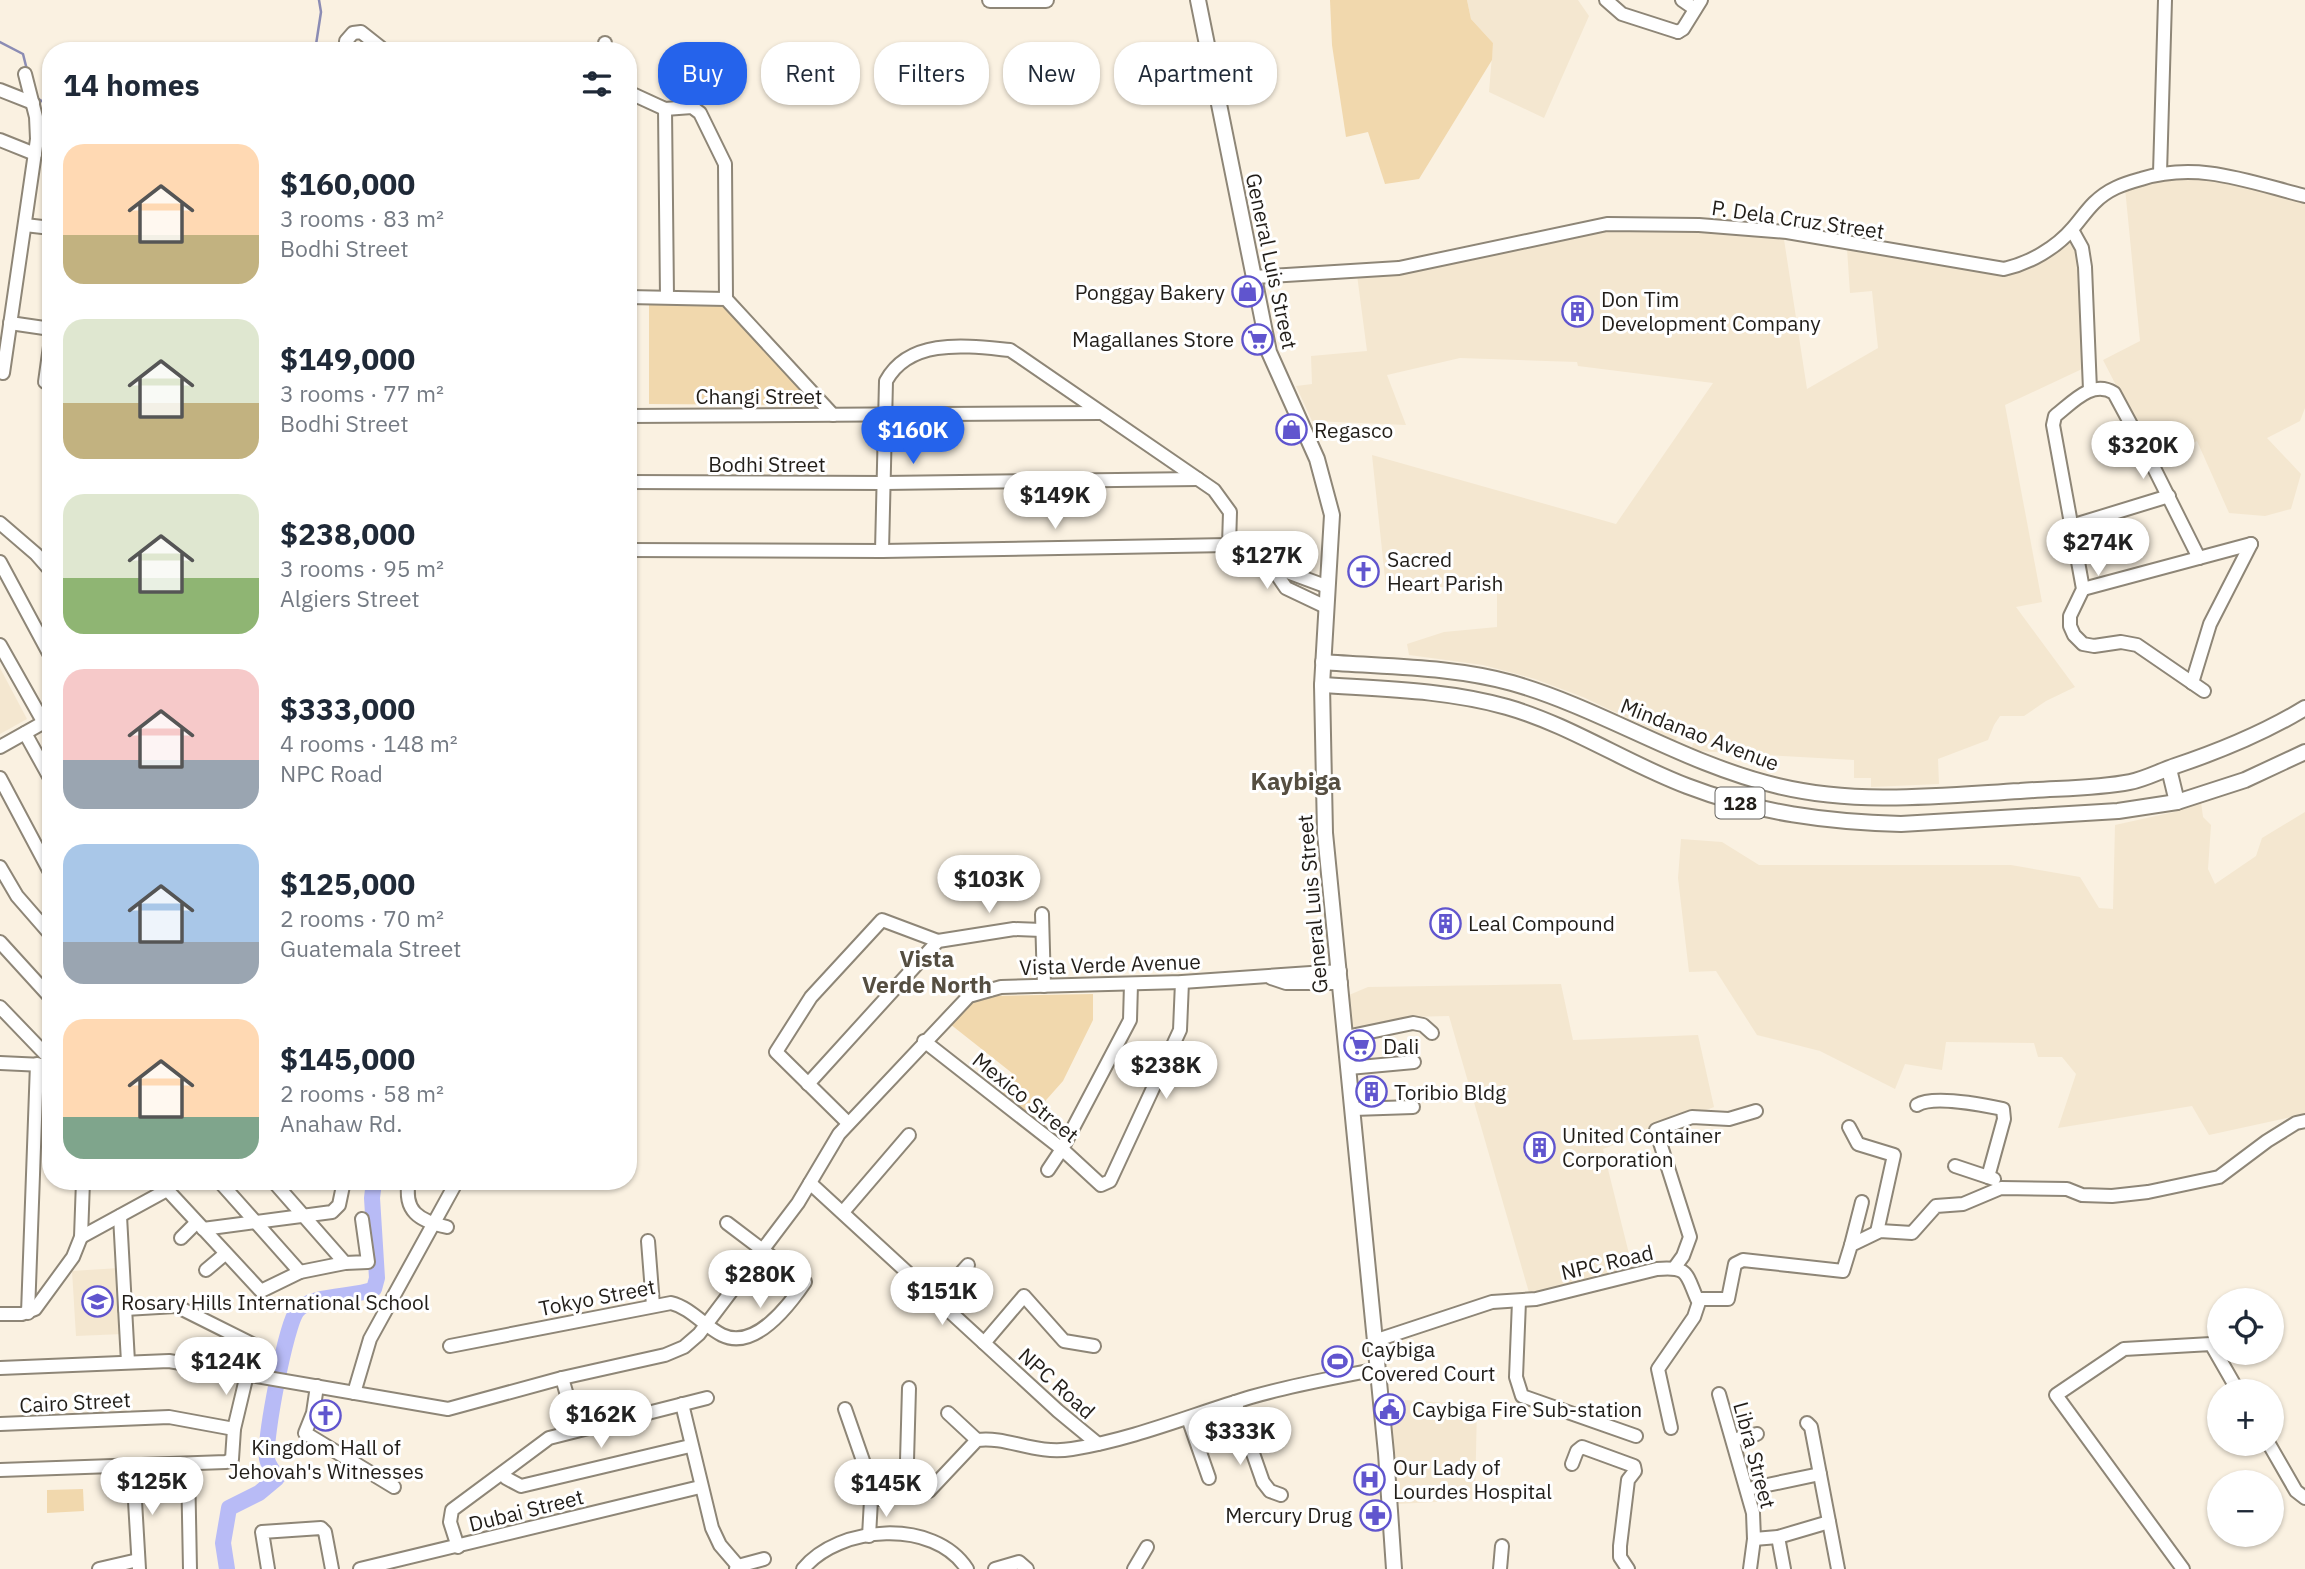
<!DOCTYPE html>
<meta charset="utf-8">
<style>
body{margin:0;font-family:"IBM Plex Sans",sans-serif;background:#f6f6f7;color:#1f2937;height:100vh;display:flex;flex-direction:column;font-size:26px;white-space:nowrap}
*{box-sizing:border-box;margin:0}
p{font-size:23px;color:#747a83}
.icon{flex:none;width:38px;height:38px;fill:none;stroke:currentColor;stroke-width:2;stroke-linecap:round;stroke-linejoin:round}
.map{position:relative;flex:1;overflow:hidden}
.side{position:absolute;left:42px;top:42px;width:595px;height:1148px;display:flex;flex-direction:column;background:#fff;border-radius:28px;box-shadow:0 2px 5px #0004}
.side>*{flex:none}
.hud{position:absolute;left:658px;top:42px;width:665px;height:63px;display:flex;gap:14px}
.tools{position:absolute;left:2207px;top:1288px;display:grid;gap:14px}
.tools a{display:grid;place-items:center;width:77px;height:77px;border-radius:50%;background:#fff;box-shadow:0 2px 5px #0004;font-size:35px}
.price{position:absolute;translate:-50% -60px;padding:0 16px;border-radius:24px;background:#fff;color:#222;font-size:23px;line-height:46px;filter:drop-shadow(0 2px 4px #0008)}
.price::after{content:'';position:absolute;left:50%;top:42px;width:21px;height:16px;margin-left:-10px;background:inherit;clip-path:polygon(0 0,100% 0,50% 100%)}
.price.selected{background:#2563eb;color:#fff}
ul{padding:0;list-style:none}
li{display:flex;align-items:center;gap:21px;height:175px;padding:0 21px}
li span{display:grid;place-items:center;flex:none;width:196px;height:140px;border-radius:21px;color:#555}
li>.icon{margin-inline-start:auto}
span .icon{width:84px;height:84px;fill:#fffc;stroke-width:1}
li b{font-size:30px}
h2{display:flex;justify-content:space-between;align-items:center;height:84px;padding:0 21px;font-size:30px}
.chip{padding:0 24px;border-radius:28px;background:#fff;box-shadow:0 2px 5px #0004;font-size:24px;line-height:63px}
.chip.selected{background:#2563eb;color:#fff}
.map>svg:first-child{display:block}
.built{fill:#f4e7d0}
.green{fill:#f1d8ad}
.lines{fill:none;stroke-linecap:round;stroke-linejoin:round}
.stream{stroke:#8b8cb4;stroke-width:2.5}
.river{stroke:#b8bbf6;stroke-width:16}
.minor-casing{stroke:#8e8677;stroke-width:16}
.major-casing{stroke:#8e8677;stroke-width:18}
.minor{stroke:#fff;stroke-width:12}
.major{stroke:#fff;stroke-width:14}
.labels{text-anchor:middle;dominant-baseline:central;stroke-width:6;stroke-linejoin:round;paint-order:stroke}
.shield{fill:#fff;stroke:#64625e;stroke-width:2}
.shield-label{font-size:19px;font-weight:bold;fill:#221e19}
.street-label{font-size:21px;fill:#221e19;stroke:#fff}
.poi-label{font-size:21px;fill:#221e19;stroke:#fff;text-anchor:start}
.neighbourhood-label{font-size:23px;font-weight:bold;fill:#554e41;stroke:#fff}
.quarter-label{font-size:24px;font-weight:bold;fill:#554e41;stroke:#fff}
</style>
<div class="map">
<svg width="2305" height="1569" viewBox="0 0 2305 1569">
<rect width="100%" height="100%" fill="#faf1e1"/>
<g class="built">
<path d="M1467,0H1578L1589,16L1544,118L1489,92L1493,43L1471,19Z"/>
<path d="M2187,175L2230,180L2305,201V408L2300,421L2267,438L2301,474L2291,509L2265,516L2229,513L2197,441L2155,461L2103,360L2140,341L2125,188Z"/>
<path d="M1604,227L1783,233L1807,389L1878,348L1872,291L1850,293L1847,249L1996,273L2040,259L2071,239L2080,259L2082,369L2005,405L2042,602L2016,607L2075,687L2046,701L2024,716H2000L1994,725L1988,740L1938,759L1939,784L1871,787V778H1854V760L1697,751L1692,748L1696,731L1679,726L1676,741L1583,697L1535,679L1483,665L1409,655L1407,644L1444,632L1497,627V586L1386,588L1372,455L1616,524L1713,383L1578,366L1577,362L1460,358L1387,375L1406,425L1312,421L1296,386L1312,384L1311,356L1367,351L1357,275Z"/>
<path d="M0,668L27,719L0,734Z"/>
<path d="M2201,802L2203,817L2211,825L2208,869L2215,884L2256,856L2262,838L2305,812V1114L2209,1135L2192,1106L2058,1128L2076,1074L2062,1057H2038L2034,1043L1946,1042L1942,1070L1905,1064L1895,1089L1820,1051L1757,1035L1716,971L1689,972L1678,878L1681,839L1722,842L1759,865H2011L2080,877L2099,908L2113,909L2115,825L2174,812Z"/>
<path d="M1561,984L1573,1040L1698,1035L1714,1107L1603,1149L1633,1270L1530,1296L1449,1016L1409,1017L1350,1032L1349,995L1368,987Z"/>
<path d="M119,1268L123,1334L76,1336L72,1271Z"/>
<path d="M1405,1400L1477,1405L1475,1500L1396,1504L1390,1420L1405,1418Z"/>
</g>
<g class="green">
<path d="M1330,0H1467L1471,19L1493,43L1492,60L1419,179L1385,184L1368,132L1346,137L1332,45Z"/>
<path d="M649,301H719L817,405L649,404Z"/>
<path d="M1093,994V1020L1063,1081L1031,1117L999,1092L1012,1073L950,1024L971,1003L989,996Z"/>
<path d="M83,1489L84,1511L47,1513V1490Z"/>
</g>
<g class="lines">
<g class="stream">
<path d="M0,42L23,54L27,70"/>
<path d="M315,51L321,12L319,0"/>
<path d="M37,98L51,107"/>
</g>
<path class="river" d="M227,1569L223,1543L229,1508L259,1493L277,1478C274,1472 268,1465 267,1459C264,1440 286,1324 297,1311C313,1293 354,1298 374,1289L377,1278L372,1198L374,1181"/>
<defs>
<g id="minor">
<path d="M1606,0L1622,14L1678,32"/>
<path d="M1682,0L1695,9"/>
<path d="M1678,32L1683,29L1701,0"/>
<path d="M605,43V51"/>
<path d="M346,51V41L353,33L361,32L385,51"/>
<path d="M431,51H450"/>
<path d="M0,90L33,103"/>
<path d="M628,92L665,109L692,107L700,113L725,164L726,299"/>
<path d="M665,109L667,297"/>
<path d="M0,140L35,154"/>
<path d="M2160,173L2165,0"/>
<path d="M25,225L51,228"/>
<path d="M2072,230L2082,248L2085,267L2090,390"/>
<path d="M1254,277L1399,268L1607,224L1699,225L1787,232L2004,269C2030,263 2056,248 2073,228C2080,220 2086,211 2094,203C2108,189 2123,184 2141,179C2199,161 2249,182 2305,196"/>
<path d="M628,297L726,299L833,415"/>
<path d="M10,323L51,329"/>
<path d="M3,373L37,139L36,117L25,74"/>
<path d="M45,382L51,339"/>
<path d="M628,416L1099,413"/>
<path d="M628,482L884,483L1198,479"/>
<path d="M0,523L36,554L51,571"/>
<path d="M2071,526L2169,496"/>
<path d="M628,550L882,551L1229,545L1271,566L1328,587"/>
<path d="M882,551L886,381C910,337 968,346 1010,350L1019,356L1214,490L1230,512L1229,545"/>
<path d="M2199,558L2149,458L2114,393C2092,379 2072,403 2055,416L2053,425L2083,589L2070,616V626L2074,635L2083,644L2094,646L2121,642L2137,645L2204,691"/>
<path d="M0,562L51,657"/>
<path d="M1271,566L1286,588L1326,607"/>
<path d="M2083,589L2251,544"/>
<path d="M0,645L44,723"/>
<path d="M2192,683L2210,624L2251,544"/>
<path d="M25,733L51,780"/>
<path d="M0,747L48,720"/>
<path d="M0,778L51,874"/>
<path d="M0,867L17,896L51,935"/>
<path d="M1042,914L1044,986"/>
<path d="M0,942L51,998"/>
<path d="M1271,978L1286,983H1341"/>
<path d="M0,1007L51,1060"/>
<path d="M1346,1037L1413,1023L1423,1025L1432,1033"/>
<path d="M924,1041L1062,1149L1101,1185L1110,1181L1180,1030L1182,982"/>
<path d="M0,1063L43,1065"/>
<path d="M1349,1068L1414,1062"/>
<path d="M808,1084L938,941L1014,929L1042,930"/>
<path d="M1917,1105C1933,1095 1984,1105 2003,1109L2004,1119L1988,1177"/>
<path d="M1353,1109L1413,1107"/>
<path d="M848,1123L776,1052L811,997L882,920L938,941"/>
<path d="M1849,1127L1858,1144L1894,1155L1877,1232"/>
<path d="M1955,1166L1994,1179"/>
<path d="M1048,1170L1062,1149L1130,1020L1131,984"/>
<path d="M159,1181L261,1291L300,1272L345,1263L368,1262L362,1219"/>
<path d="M219,1181L300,1272"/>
<path d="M273,1181L345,1263"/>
<path d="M409,1181C403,1211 419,1221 447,1227"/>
<path d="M810,1183L1058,1411L1098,1444"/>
<path d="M843,1212L909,1135"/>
<path d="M120,1216L128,1362"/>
<path d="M203,1229L332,1212L339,1205L344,1181"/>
<path d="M81,1237L167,1190"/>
<path d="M181,1238L196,1223"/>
<path d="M648,1241L653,1305"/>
<path d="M1851,1245L1862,1202"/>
<path d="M1675,1267L1683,1256L1690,1237L1656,1130L1692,1117L1729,1119L1756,1111"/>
<path d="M206,1270L225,1254"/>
<path d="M937,1300L968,1265"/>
<path d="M1519,1301L1516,1377L1522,1396L1636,1436"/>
<path d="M28,1313L37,1064"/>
<path d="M0,1314H22L35,1309L73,1257L81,1237L83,1181"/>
<path d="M1374,1341L1492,1302L1536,1299L1657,1269C1689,1266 1686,1274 1697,1299H1728L1735,1264L1743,1260L1843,1271L1851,1245L1880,1231L1912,1233L1936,1206L1963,1204L2001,1188L2067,1189L2082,1195L2112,1196L2148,1192L2219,1177L2267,1141L2296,1123L2305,1121"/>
<path d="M984,1343L1024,1296L1064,1341L1094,1346"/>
<path d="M450,1346L671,1303C691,1308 704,1326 722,1335C755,1351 790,1304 805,1282L727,1223"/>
<path d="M0,1368L169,1361L448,1409L562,1378L665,1355L684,1347L699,1334L798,1203L839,1134L969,996L1001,987L1182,982L1340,971"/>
<path d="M562,1378L577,1430"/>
<path d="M317,1386L313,1413L305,1433L394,1487"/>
<path d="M354,1393L370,1339L457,1181"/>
<path d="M1719,1394L1753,1513L1754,1539L1750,1569"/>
<path d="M1235,1402L1263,1482L1270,1491L1281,1495"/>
<path d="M682,1404L712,1528L720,1545L738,1566"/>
<path d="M845,1409L876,1498"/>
<path d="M948,1413L977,1440"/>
<path d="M1188,1418L1209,1478"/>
<path d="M1807,1423L1811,1427L1838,1569"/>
<path d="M0,1424L169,1417L234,1429"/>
<path d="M1671,1428L1658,1369L1694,1317L1700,1299"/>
<path d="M1733,1440L1757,1434"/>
<path d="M2269,1444L2296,1491L2305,1498"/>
<path d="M188,1464L190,1569"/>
<path d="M1572,1464L1577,1451L1582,1447L1634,1466L1635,1471L1628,1480L1620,1546V1557L1628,1569"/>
<path d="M133,1467L139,1569"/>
<path d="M0,1470L226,1462L232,1459L234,1429L254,1345L176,1306L125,1309"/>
<path d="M503,1473L506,1478L521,1486L690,1446"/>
<path d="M1748,1489L1820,1474"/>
<path d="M906,1497L909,1388"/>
<path d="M869,1536L871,1500L929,1491L977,1440C1008,1436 1034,1455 1072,1449C1134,1439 1191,1415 1251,1397C1292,1385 1335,1378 1377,1369"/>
<path d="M1778,1537L1784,1569"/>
<path d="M1754,1539L1778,1537L1829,1522"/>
<path d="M458,1547L450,1522L452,1510L549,1438L707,1398"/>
<path d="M99,1569L138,1560"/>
<path d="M268,1569L262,1532L321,1528L325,1532L332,1569"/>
<path d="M360,1569L700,1487"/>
<path d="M736,1569L738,1566L764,1559"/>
<path d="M803,1569C839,1525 934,1518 967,1569"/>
<path d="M995,1569L1019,1562L1027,1569"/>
<path d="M1134,1569L1147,1547"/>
<path d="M1500,1569L1502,1546"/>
<path d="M2183,1569L2056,1395L2124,1349L2211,1344L2238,1391"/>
</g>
<g id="major">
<path d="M990,0H1046"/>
<path d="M1198,0L1269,352L1317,459L1332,515L1322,685L1325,833L1386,1453L1394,1569"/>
<path d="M1323,662C1386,667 1451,666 1512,683C1603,709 1684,764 1778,786C1858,805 1938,796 2020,791C2056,788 2094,789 2130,782C2145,779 2160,771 2175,766C2220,751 2264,733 2305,708"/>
<path d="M1322,685C1383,689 1447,690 1507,707C1570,725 1626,763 1687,786C1757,813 1828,822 1901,824L2118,811L2177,802L2245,780L2305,752"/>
<path d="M2169,769L2177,802"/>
</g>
</defs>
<use href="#minor" class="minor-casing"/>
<use href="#major" class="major-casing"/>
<use href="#minor" class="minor"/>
<use href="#major" class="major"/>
</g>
<defs>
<symbol id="shop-ring" viewBox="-11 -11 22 22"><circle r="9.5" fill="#fff" stroke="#6055ce" stroke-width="1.5"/><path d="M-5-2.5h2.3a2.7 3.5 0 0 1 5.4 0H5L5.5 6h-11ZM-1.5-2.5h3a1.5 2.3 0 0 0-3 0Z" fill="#6055ce"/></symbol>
<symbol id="building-ring" viewBox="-11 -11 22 22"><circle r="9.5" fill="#fff" stroke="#6055ce" stroke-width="1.5"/><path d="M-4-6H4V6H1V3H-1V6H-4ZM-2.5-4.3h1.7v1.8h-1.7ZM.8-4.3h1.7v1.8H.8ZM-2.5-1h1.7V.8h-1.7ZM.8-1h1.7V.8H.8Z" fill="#6055ce"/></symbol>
<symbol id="supermarket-ring" viewBox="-11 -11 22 22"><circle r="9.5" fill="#fff" stroke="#6055ce" stroke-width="1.5"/><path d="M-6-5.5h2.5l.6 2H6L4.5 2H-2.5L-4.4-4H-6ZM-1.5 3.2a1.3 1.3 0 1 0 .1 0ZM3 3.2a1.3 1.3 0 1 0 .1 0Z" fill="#6055ce"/></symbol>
<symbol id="church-ring" viewBox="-11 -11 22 22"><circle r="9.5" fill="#fff" stroke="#6055ce" stroke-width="1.5"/><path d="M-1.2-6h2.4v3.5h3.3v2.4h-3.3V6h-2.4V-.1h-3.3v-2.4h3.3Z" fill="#6055ce"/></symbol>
<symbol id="school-ring" viewBox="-11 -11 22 22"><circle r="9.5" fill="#fff" stroke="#6055ce" stroke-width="1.5"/><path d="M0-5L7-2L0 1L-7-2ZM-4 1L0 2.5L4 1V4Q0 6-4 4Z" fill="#6055ce"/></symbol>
<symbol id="stadium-ring" viewBox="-11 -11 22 22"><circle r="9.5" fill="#fff" stroke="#6055ce" stroke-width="1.5"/><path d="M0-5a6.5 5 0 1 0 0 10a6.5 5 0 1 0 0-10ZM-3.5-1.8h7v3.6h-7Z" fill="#6055ce"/></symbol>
<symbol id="civic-ring" viewBox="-11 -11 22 22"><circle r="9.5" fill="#fff" stroke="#6055ce" stroke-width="1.5"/><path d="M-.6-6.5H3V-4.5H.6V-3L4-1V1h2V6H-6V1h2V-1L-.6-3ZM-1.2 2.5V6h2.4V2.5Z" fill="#6055ce"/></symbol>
<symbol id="hospital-ring" viewBox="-11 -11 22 22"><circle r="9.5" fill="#fff" stroke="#6055ce" stroke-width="1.5"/><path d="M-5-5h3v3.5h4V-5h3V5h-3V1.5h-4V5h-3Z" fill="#6055ce"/></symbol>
<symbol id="pharmacy-ring" viewBox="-11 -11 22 22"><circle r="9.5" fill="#fff" stroke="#6055ce" stroke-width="1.5"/><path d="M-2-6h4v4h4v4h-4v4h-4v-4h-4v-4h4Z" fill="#6055ce"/></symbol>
</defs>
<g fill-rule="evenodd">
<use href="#shop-ring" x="1230" y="274" width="35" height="35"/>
<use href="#building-ring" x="1560" y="294" width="35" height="35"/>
<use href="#supermarket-ring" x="1240" y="322" width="35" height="35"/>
<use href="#shop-ring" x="1274" y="412" width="35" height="35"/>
<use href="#church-ring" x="1346" y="554" width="35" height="35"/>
<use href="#building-ring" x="1428" y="906" width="35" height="35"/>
<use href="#supermarket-ring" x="1342" y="1028" width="35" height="35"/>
<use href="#building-ring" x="1354" y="1074" width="35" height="35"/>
<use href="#building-ring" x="1522" y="1130" width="35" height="35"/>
<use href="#school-ring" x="80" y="1284" width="35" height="35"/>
<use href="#stadium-ring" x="1320" y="1344" width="35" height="35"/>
<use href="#civic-ring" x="1372" y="1392" width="35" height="35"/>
<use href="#church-ring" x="308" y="1398" width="35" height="35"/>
<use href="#hospital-ring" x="1352" y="1462" width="35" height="35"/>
<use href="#pharmacy-ring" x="1358" y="1498" width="35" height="35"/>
</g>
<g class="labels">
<rect class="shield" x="1715.5" y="787.5" width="49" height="31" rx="5"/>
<g class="shield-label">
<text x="1740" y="803">128</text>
</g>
<g class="street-label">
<text transform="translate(1798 219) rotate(8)">P. Dela Cruz Street</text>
<text transform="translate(1272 261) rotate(78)">General Luis Street</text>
<text x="759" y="396">Changi Street</text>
<text x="767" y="464">Bodhi Street</text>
<text transform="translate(1700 734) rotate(21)">Mindanao Avenue</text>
<text transform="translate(1312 904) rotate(-95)">General Luis Street</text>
<text transform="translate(1110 964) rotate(-2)">Vista Verde Avenue</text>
<text transform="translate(1026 1097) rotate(39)">Mexico Street</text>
<text transform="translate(1607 1262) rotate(-13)">NPC Road</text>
<text transform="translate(597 1297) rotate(-11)">Tokyo Street</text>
<text transform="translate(1057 1383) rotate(42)">NPC Road</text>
<text transform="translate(75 1402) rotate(-3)">Cairo Street</text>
<text transform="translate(1755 1455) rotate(75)">Libra Street</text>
<text transform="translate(526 1510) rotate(-14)">Dubai Street</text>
</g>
<g class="poi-label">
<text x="1225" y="292" text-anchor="end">Ponggay Bakery</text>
<text x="1601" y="299">Don Tim<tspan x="1601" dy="24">Development Company</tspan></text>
<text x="1234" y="339" text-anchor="end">Magallanes Store</text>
<text x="1314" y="430">Regasco</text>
<text x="1387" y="559">Sacred<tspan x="1387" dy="24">Heart Parish</tspan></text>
<text x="1468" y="923">Leal Compound</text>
<text x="1383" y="1046">Dali</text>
<text x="1394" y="1092">Toribio Bldg</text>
<text x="1562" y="1135">United Container<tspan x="1562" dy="24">Corporation</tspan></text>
<text x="121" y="1302">Rosary Hills International School</text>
<text x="1361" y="1349">Caybiga<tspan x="1361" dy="24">Covered Court</tspan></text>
<text x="1412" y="1409">Caybiga Fire Sub-station</text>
<text x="326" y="1447" text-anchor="middle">Kingdom Hall of<tspan x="326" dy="24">Jehovah's Witnesses</tspan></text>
<text x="1393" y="1467">Our Lady of<tspan x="1393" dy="24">Lourdes Hospital</tspan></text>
<text x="1352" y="1515" text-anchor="end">Mercury Drug</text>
</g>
<g class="neighbourhood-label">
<text x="927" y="958">Vista<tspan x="927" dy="26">Verde North</tspan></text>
</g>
<g class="quarter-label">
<text x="1296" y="781">Kaybiga</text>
</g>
</g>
</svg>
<div class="tools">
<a><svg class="icon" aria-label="locate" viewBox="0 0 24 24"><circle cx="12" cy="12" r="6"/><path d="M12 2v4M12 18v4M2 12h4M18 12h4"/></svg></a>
<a>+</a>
<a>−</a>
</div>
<b class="price selected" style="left:913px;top:466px">$160K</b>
<b class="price" style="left:2143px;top:481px">$320K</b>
<b class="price" style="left:1055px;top:531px">$149K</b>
<b class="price" style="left:2098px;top:578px">$274K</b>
<b class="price" style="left:1267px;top:591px">$127K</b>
<b class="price" style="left:989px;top:915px">$103K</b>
<b class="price" style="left:1166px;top:1101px">$238K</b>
<b class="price" style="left:760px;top:1310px">$280K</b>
<b class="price" style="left:942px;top:1327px">$151K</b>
<b class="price" style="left:226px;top:1397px">$124K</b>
<b class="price" style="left:601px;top:1450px">$162K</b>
<b class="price" style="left:1240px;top:1467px">$333K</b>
<b class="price" style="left:152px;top:1517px">$125K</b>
<b class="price" style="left:886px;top:1519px">$145K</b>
<div class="hud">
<a class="chip selected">Buy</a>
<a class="chip">Rent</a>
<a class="chip">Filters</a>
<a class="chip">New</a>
<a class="chip">Apartment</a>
</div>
<section class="side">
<h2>14 homes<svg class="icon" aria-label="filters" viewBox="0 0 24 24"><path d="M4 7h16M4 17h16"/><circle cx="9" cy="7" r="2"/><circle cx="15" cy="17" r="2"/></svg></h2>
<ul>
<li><span style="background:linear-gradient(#ffd9b3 65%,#c2b280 0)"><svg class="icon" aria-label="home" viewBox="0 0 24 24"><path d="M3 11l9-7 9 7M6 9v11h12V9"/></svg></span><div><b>$160,000</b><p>3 rooms · 83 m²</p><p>Bodhi Street</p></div></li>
<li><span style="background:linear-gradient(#dfe7d0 60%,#c2b280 0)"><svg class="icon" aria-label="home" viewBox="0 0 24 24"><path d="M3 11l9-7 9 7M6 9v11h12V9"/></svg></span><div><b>$149,000</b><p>3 rooms · 77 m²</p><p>Bodhi Street</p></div></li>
<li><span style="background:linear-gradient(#dfe7d0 60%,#8fb573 0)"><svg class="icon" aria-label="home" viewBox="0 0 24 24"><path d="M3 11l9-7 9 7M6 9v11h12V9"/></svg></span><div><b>$238,000</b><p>3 rooms · 95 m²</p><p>Algiers Street</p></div></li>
<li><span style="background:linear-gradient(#f6c9c9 65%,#9aa5b1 0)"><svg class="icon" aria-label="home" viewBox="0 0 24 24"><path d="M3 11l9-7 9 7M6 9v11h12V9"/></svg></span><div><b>$333,000</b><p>4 rooms · 148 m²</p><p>NPC Road</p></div></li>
<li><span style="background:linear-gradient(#a9c7e8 70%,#9aa5b1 0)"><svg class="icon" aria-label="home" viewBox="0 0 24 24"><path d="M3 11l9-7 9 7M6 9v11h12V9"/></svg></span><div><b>$125,000</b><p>2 rooms · 70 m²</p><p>Guatemala Street</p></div></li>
<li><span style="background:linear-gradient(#ffd9b3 70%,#7fa58c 0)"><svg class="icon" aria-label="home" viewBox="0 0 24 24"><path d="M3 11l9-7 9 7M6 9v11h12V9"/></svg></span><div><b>$145,000</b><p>2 rooms · 58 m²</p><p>Anahaw Rd.</p></div></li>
</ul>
</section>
</div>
